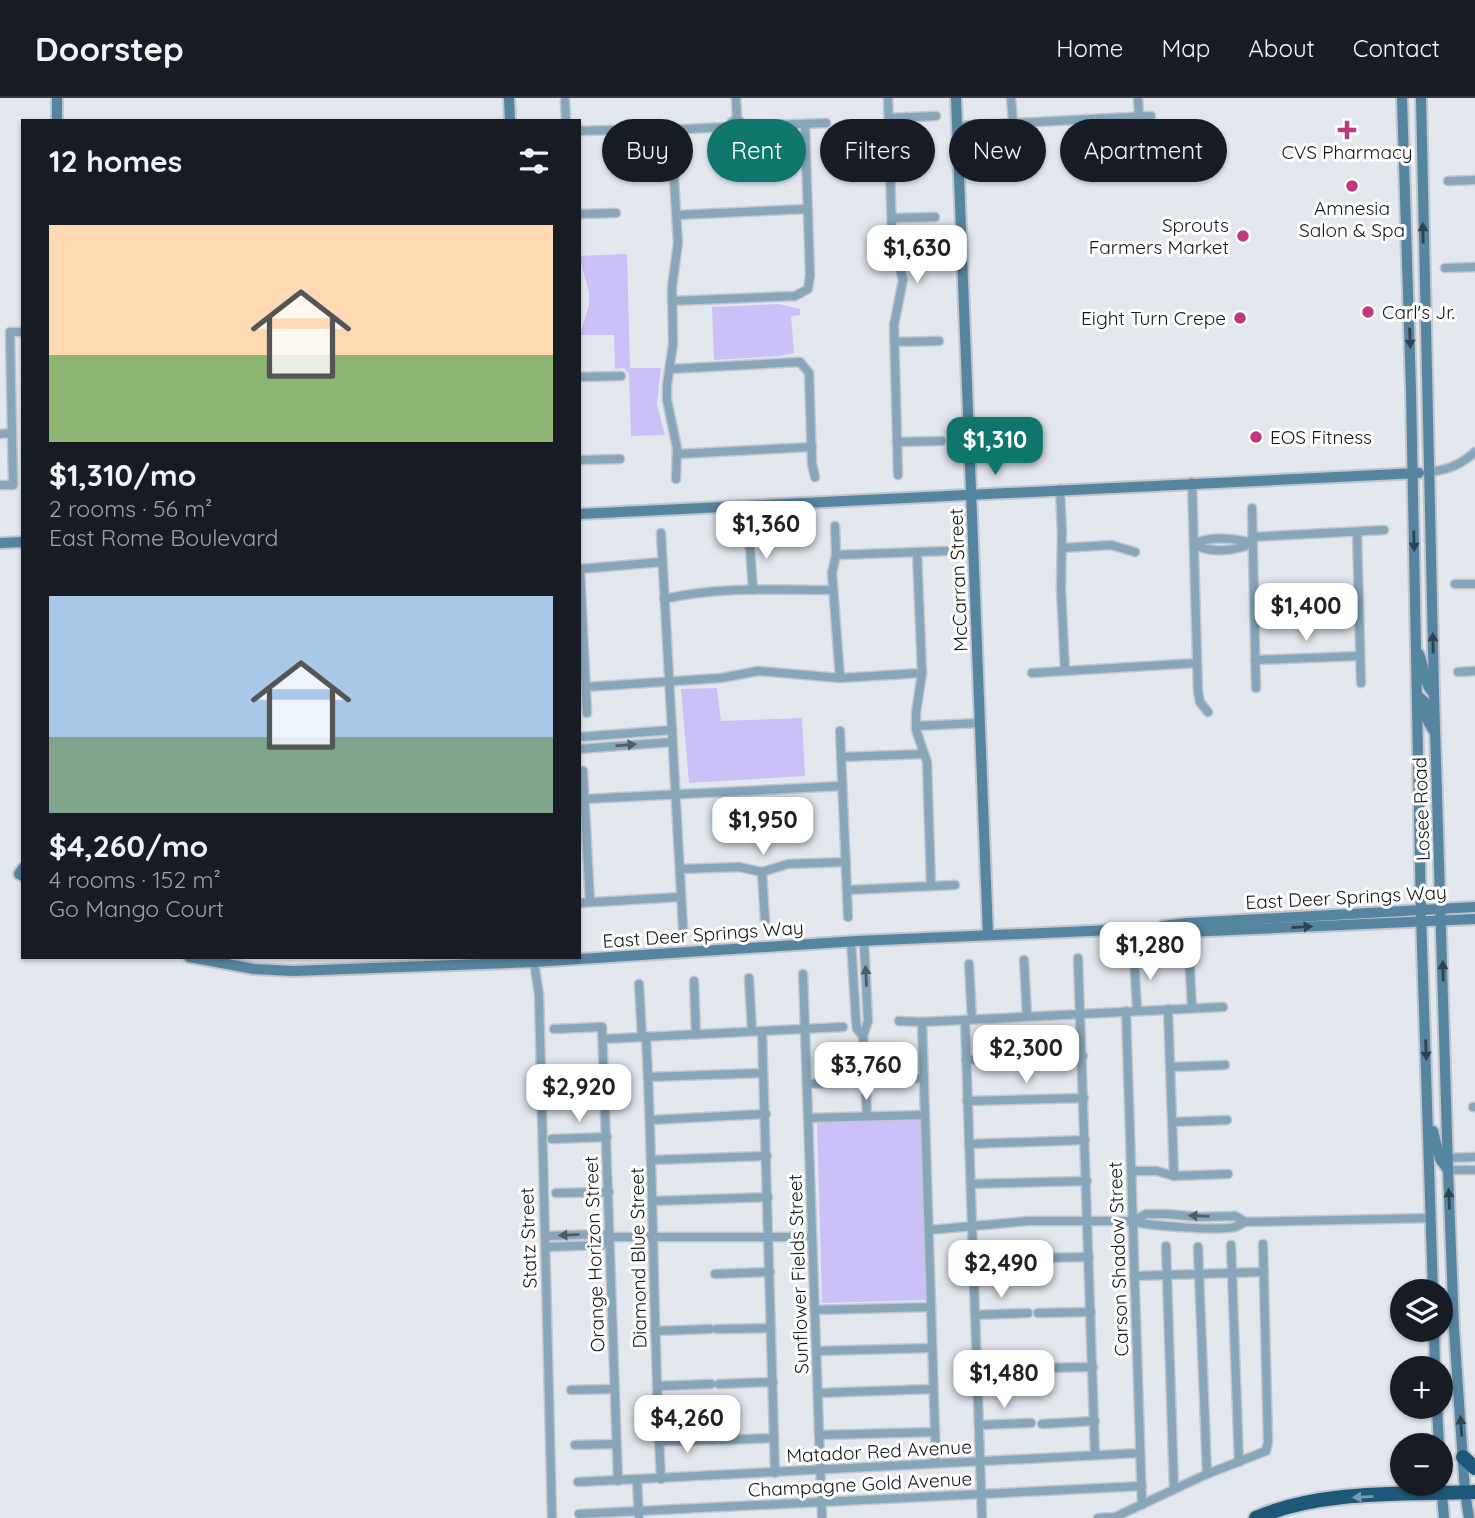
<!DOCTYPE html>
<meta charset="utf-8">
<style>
body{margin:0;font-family:Quicksand,sans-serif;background:#20242c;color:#f1f3f6;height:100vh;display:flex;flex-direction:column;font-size:26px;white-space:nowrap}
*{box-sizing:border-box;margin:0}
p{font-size:23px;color:#9ea1a6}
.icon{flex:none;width:38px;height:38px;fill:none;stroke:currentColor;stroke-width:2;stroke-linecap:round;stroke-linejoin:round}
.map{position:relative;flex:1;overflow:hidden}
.drawer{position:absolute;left:21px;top:21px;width:560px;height:840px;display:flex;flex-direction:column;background:#171b24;border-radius:0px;box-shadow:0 2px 5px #0004}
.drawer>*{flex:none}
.top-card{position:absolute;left:602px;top:21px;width:665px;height:63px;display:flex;gap:14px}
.fabs{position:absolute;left:1390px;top:1181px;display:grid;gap:14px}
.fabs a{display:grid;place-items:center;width:63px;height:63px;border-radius:50%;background:#171b24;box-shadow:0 2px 5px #0004;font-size:35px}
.price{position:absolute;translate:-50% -60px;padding:0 16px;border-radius:14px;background:#fff;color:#222;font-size:23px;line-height:46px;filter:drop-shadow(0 2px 4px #0008)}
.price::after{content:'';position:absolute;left:50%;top:42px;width:21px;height:16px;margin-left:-10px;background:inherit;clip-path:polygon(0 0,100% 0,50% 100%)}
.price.selected{background:#0f766e;color:#fff}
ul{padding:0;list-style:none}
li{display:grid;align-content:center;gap:14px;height:371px;padding:0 28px}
li span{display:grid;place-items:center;height:217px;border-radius:0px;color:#555}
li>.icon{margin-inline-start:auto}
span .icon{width:126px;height:126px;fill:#fffc;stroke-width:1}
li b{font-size:30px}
h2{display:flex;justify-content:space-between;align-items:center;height:84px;padding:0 28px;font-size:30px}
.chip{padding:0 24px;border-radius:32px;background:#171b24;box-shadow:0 2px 5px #0004;font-size:24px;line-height:63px}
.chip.selected{background:#0f766e;color:#fff}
header{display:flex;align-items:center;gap:42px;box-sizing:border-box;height:98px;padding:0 35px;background:#171b24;border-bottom:2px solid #363941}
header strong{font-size:33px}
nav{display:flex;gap:38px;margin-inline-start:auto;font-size:24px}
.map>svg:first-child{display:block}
.green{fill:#ccc0f9}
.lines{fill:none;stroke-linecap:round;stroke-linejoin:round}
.street-casing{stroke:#c2c6cd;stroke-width:11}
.secondary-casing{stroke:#c2c6cd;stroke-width:14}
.highway-casing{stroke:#c2c6cd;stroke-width:18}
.street{stroke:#87a6ba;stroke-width:8}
.secondary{stroke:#5685a2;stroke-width:10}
.highway{stroke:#1d5878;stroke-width:14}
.oneway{fill:#2e424f}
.oneway2{fill:#4e5e69}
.oneway3{fill:#779bae}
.poi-dot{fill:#be3a7e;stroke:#fff;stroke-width:2.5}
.labels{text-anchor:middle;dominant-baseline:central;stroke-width:6;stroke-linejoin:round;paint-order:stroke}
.poi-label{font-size:19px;fill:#141618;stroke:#fff}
.street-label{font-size:19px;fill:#141618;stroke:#fff}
</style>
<header>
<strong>Doorstep</strong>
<nav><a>Home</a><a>Map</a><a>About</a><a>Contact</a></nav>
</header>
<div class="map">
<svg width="1475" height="1420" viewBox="0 0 1475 1420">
<rect width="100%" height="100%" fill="#e3e8ef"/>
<g class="green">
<path d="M627,156L630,270H661L657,307L665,337L631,338L629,276L624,270L615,271L614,237H580L589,207V194L579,158Z"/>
<path d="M778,206L800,211V217L791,218L794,255L779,258L714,262L712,209Z"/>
<path d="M717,590L721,623L802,620L805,678L689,685L681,591Z"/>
<path d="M923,1020L928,1202L822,1205L817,1023Z"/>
</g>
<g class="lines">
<defs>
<g id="street">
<path d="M736,0L737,21"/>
<path d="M888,0L892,138L903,182L894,227L898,377"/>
<path d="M1011,0L1013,25"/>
<path d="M1138,0L1139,18"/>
<path d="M565,3L566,23"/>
<path d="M889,20L936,18"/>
<path d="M737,21L745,28L738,36L730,29L732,24Z"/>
<path d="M745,28L826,25"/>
<path d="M958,28L1151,18"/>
<path d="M671,32L678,145L672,189L673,246L667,287V302L677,350L676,381"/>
<path d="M579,33L612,32"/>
<path d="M637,33L730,29"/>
<path d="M1448,83L1475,82"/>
<path d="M579,116L616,115"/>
<path d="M677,117L807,111"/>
<path d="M892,120L935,119"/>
<path d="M1445,170L1475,169"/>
<path d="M672,203L795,198L808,191L810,178L805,26"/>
<path d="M894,244L939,243"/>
<path d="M670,271L800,264L809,275L812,366L815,379"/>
<path d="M579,279L621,278"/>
<path d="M0,336L12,335"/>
<path d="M897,344L941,343"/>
<path d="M677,356L812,349"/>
<path d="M579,362L620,361"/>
<path d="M1428,374C1448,372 1460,367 1475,354"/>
<path d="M1192,384L1198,594L1200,604L1208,614"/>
<path d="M0,387H13L10,234H23"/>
<path d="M1060,391L1062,435L1061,490L1065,573"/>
<path d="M1252,410L1256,590"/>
<path d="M835,428L836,457L832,475L840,580"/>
<path d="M1357,434L1361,585"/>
<path d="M661,435L683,830"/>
<path d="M749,435L753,492"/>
<path d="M1252,439L1384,432"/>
<path d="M1194,446C1210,456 1236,453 1252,445"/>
<path d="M1194,446C1210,438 1235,440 1252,445"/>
<path d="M1062,450L1111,447L1135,454"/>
<path d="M917,454L922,575L916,615V632L927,664L931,788"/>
<path d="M836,457L947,453"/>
<path d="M579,471L662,464"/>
<path d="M580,471L587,615"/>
<path d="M1455,486H1475"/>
<path d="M664,501C719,488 777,492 833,492"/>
<path d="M1255,562L1359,558"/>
<path d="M1458,574L1475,573"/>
<path d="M1032,575L1197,565"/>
<path d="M586,589L721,580L758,573L840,580L922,575"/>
<path d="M916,628L980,625"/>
<path d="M840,633L848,819"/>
<path d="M579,639L672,632"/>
<path d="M579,651L672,644"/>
<path d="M841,659L924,656"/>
<path d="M583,673L590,804"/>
<path d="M584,701L842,688"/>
<path d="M680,771L739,769L762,774L788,766L846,764"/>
<path d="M762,774L765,823"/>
<path d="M847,792L955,787"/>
<path d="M579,805L681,799"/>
<path d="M851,843L856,923L857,931L863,938"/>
<path d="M864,843L868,923L863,938L867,1018"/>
<path d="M1189,855L1192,910"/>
<path d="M1134,858L1137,912"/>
<path d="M1078,860L1095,1357"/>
<path d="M1024,862L1027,918"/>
<path d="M534,864L539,897L552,1420"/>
<path d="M969,866L972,921"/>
<path d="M803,876L822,1420"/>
<path d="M749,880L752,933"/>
<path d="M694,883L696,936"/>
<path d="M639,886L642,939"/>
<path d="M1168,911L1174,1078"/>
<path d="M1126,913L1142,1407"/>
<path d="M965,922L982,1420"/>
<path d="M899,923L922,924L1223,909"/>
<path d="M922,924L936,1365"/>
<path d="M554,931L602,929L618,1383"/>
<path d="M762,933L775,1375"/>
<path d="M646,938C654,1086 653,1233 661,1381"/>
<path d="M603,941L843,929"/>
<path d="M966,962L1083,958"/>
<path d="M1171,969L1225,967"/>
<path d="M648,979L763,975"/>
<path d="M886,981L924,980"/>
<path d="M807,986L847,984"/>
<path d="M551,987L605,985"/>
<path d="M967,1003L1084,1000"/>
<path d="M1473,1009H1475"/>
<path d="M808,1020L925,1017"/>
<path d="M650,1022L766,1016"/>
<path d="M1173,1024L1227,1022"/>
<path d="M552,1041L607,1039"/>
<path d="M969,1046L1085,1042"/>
<path d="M1447,1060L1475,1059"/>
<path d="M653,1062L767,1058"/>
<path d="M1448,1072H1475"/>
<path d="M1132,1073H1157L1174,1078L1228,1076"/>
<path d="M971,1086L1087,1083"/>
<path d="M556,1095L609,1094"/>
<path d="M653,1103L768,1099"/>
<path d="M1133,1123L1146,1116H1167L1199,1119L1235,1118L1245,1124"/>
<path d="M929,1132L1028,1123H1133C1147,1128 1220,1133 1235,1129C1238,1128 1241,1126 1245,1124L1431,1120"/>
<path d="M546,1138L602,1136L611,1139H812"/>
<path d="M1231,1147L1239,1364"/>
<path d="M1166,1148L1174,1391"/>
<path d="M546,1149L603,1147L611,1139"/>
<path d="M1198,1149L1207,1376"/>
<path d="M1037,1160L1089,1159"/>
<path d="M973,1163L1026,1161"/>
<path d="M715,1176L770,1174"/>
<path d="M1134,1178L1264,1174"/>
<path d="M815,1212L931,1209"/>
<path d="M1038,1215L1091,1214"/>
<path d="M975,1217L1028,1215"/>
<path d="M717,1231L771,1230"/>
<path d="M655,1233L710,1231"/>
<path d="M817,1253L932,1250"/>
<path d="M1040,1270L1093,1269"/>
<path d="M977,1272L1030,1271"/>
<path d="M719,1286L773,1284"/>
<path d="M657,1288L711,1286"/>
<path d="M571,1292L614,1291"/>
<path d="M818,1295L933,1291"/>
<path d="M1042,1326L1095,1323"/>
<path d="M979,1327L1031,1325"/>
<path d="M819,1337L935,1334"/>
<path d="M721,1342L774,1340"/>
<path d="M659,1343L715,1342"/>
<path d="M575,1347L616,1346"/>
<path d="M637,1382L639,1420"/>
<path d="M578,1384L1140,1355"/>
<path d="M579,1416L1142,1388"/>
<path d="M1098,1420L1115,1419L1207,1376L1266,1353L1268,1344L1263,1146"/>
</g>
<g id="secondary">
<path d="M57,0V23"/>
<path d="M509,0L510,23"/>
<path d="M956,0L988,837"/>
<path d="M1402,0L1411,292L1421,817L1433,1194"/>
<path d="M1421,0L1434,596L1448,1072L1454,1231L1465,1394L1469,1420"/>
<path d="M579,416L1419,375"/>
<path d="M0,445L23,444"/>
<path d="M1419,556C1425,569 1423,585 1433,595"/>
<path d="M1417,597L1426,605L1427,622L1435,635"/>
<path d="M23,770L19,776L23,778"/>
<path d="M1163,828L1187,825L1475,809"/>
<path d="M189,859L254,871L293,873L534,864L857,843L1112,832L1187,834L1475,821"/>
<path d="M1433,1033L1440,1061L1448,1072"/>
<path d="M1434,1232L1435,1270"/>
<path d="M1437,1309L1439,1348"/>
<path d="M1440,1375L1444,1420"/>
</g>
<g id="highway">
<path d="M1463,1359L1475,1370"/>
<path d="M1256,1420C1323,1391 1404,1397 1475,1394"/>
</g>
</defs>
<use href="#street" class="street-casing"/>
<use href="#secondary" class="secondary-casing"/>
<use href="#highway" class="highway-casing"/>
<use href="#street" class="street"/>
<use href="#secondary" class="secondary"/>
<use href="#highway" class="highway"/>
</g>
<defs><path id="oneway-solid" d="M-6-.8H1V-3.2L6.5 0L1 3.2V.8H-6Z" transform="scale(1.75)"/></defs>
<g class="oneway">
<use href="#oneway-solid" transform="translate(1423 135) rotate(-91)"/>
<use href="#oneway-solid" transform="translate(1410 240) rotate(88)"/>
<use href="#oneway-solid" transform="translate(1414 443) rotate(89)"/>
<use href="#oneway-solid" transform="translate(1433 545) rotate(-91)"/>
<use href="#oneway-solid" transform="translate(1302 829) rotate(-3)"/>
<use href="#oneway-solid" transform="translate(1443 873) rotate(-91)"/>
<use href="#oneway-solid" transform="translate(1426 952) rotate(88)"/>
<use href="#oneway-solid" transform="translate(1449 1101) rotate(-93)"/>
<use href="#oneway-solid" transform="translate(1461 1328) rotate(-94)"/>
</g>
<g class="oneway2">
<use href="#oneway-solid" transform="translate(626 647) rotate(-5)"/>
<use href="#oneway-solid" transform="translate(866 878) rotate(-93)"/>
<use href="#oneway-solid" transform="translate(1199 1118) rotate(-178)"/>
<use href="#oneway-solid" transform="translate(569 1137) rotate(177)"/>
</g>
<use class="oneway3" href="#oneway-solid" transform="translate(1363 1399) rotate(177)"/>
<g class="poi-dot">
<path d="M1343.5 21.5h7v7h7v7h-7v7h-7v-7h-7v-7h7z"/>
<circle cx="1352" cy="88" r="7"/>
<circle cx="1243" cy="138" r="7"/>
<circle cx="1368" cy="214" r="7"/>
<circle cx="1240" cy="220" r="7"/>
<circle cx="1256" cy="339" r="7"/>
</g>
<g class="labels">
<g class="poi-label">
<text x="1347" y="54">CVS Pharmacy</text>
<text x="1352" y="110">Amnesia<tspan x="1352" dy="22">Salon &amp; Spa</tspan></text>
<text x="1229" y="127" text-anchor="end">Sprouts<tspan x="1229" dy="22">Farmers Market</tspan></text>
<text x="1382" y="214" text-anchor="start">Carl's Jr.</text>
<text x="1226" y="220" text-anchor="end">Eight Turn Crepe</text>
<text x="1270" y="339" text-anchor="start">EOS Fitness</text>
</g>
<g class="street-label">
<text transform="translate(958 482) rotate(-92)">McCarran Street</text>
<text transform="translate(1421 711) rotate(-92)">Losee Road</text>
<text transform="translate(1346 799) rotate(-3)">East Deer Springs Way</text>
<text transform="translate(703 836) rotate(-4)">East Deer Springs Way</text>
<text transform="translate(528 1140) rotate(-92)">Statz Street</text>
<text transform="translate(594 1156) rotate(-92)">Orange Horizon Street</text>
<text transform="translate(638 1160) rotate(-91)">Diamond Blue Street</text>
<text transform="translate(1118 1161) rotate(-92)">Carson Shadow Street</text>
<text transform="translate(798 1176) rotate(-92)">Sunflower Fields Street</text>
<text transform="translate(879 1353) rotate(-3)">Matador Red Avenue</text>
<text transform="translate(860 1386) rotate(-3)">Champagne Gold Avenue</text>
</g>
</g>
</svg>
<div class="fabs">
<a><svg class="icon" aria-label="layers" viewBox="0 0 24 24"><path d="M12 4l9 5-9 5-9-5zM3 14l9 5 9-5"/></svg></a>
<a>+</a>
<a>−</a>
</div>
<b class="price" style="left:917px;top:187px">$1,630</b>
<b class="price selected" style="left:995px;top:379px">$1,310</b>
<b class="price" style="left:766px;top:463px">$1,360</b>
<b class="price" style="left:1306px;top:545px">$1,400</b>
<b class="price" style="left:763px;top:759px">$1,950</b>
<b class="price" style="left:1150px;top:884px">$1,280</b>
<b class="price" style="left:1026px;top:987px">$2,300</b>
<b class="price" style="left:866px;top:1004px">$3,760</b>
<b class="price" style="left:579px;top:1026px">$2,920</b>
<b class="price" style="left:1001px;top:1202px">$2,490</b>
<b class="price" style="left:1004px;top:1312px">$1,480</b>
<b class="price" style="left:687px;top:1357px">$4,260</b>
<div class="top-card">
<a class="chip">Buy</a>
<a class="chip selected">Rent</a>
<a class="chip">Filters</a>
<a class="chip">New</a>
<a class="chip">Apartment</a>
</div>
<section class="drawer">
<h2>12 homes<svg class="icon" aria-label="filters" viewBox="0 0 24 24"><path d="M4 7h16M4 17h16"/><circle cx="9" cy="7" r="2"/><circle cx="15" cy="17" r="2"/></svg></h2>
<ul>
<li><span style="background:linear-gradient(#ffd9b3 60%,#8fb573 0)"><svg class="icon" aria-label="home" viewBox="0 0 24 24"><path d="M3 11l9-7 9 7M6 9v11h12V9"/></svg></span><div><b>$1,310/mo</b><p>2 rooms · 56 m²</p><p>East Rome Boulevard</p></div></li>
<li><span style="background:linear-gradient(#a9c7e8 65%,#7fa58c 0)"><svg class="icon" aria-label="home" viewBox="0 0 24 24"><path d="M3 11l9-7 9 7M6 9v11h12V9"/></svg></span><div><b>$4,260/mo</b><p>4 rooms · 152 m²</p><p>Go Mango Court</p></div></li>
</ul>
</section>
</div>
